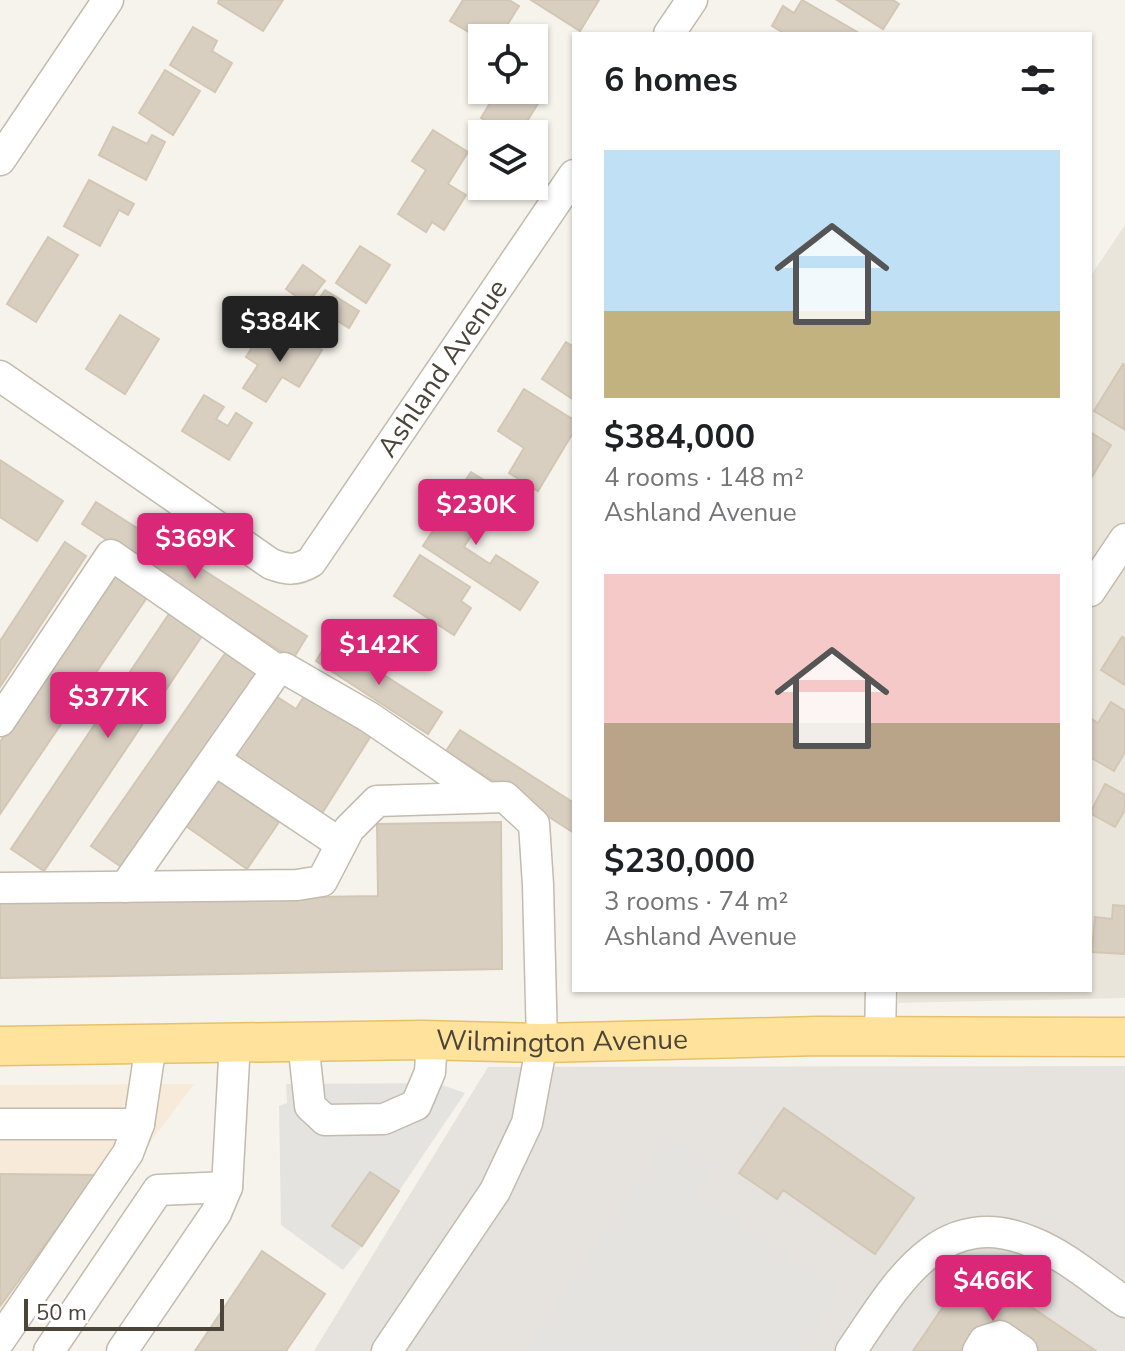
<!DOCTYPE html>
<meta charset="utf-8">
<style>
body{margin:0;font-family:"Nunito Sans",sans-serif;background:#f2f2f2;color:#202124;height:100vh;display:flex;flex-direction:column;font-size:30px;white-space:nowrap}
*{box-sizing:border-box;margin:0}
p{font-size:26px;color:#757577}
.icon{flex:none;width:44px;height:44px;fill:none;stroke:currentColor;stroke-width:2;stroke-linecap:round;stroke-linejoin:round}
.map{position:relative;flex:1;overflow:hidden}
.drawer{position:absolute;left:572px;top:32px;width:520px;height:960px;display:flex;flex-direction:column;background:#fff;border-radius:0px;box-shadow:0 2px 6px #0004}
.drawer>*{flex:none}
.buttons{position:absolute;left:468px;top:24px;display:grid;gap:16px}
.buttons a{display:grid;place-items:center;width:80px;height:80px;border-radius:0px;background:#fff;box-shadow:0 2px 6px #0004;font-size:40px}
.scale{position:absolute;left:24px;bottom:20px;width:200px;box-sizing:border-box;padding-left:8px;border:4px solid #4b4439;border-top:0;font-size:22px;line-height:28px;white-space:nowrap;color:#4b4439;-webkit-text-stroke:6px #fff;paint-order:stroke}
.price{position:absolute;translate:-50% -68px;padding:0 18px;border-radius:8px;background:#db2777;color:#fff;font-size:26px;line-height:52px;filter:drop-shadow(0 2px 4px #0008)}
.price::after{content:'';position:absolute;left:50%;top:48px;width:24px;height:18px;margin-left:-12px;background:inherit;clip-path:polygon(0 0,100% 0,50% 100%)}
.price.active{background:#222;color:#fff}
ul{padding:0;list-style:none}
li{display:grid;align-content:center;gap:16px;height:424px;padding:0 32px}
li span{display:grid;place-items:center;height:248px;border-radius:0px;color:#555}
li>.icon{margin-inline-start:auto}
span .icon{width:144px;height:144px;fill:#fffc;stroke-width:1}
li b{font-size:34px}
h2{display:flex;justify-content:space-between;align-items:center;height:96px;padding:0 32px;font-size:34px}
.map>svg:first-child{display:block}
.residential{fill:#eae5da}
.commercial{fill:#f7ead8}
.industrial{fill:#e6e2dd}
.parking{fill:#e5e3e0}
.building{fill:#d8cfc1;stroke:#d3c7b4;stroke-width:2}
.lines{fill:none;stroke-linecap:round;stroke-linejoin:round}
.minor-casing{stroke:#c2bbae;stroke-width:33}
.major-casing{stroke:#e6c16a;stroke-width:41}
.minor{stroke:#fff;stroke-width:30}
.major{stroke:#ffe39c;stroke-width:38}
.labels{text-anchor:middle;dominant-baseline:central;stroke-width:7;stroke-linejoin:round;paint-order:stroke}
.street-label{font-size:28px;fill:#4b4439;stroke:#fff}
</style>
<div class="map">
<svg width="1125" height="1351" viewBox="0 0 1125 1351">
<rect width="100%" height="100%" fill="#f6f3ec"/>
<path class="residential" d="M1125,225V998L898,1003L899,990H1090V277Z"/>
<path class="commercial" d="M194,1084L0,1342V1085Z"/>
<path class="industrial" d="M1125,1066V1351H314L488,1067Z"/>
<g class="parking">
<path d="M436,1083L465,1093L399,1191L370,1172L332,1225L362,1246L343,1270L281,1225L279,1106L287,1103L286,1084Z"/>
<path d="M668,1137L712,1167L694,1195L839,1292L800,1351H526Z"/>
</g>
<g class="building">
<path d="M219,0H283L263,31L218,3Z"/>
<path d="M463,0H509L519,6L499,38H482V40L450,21Z"/>
<path d="M531,0H599L580,31Z"/>
<path d="M802,0L857,32L856,34H785L772,26L783,6L794,13Z"/>
<path d="M837,0H893L899,4L883,29Z"/>
<path d="M193,27L217,41L212,51L232,63L215,92L170,65Z"/>
<path d="M165,70L200,91L173,135L139,113Z"/>
<path d="M498,90H521L539,102L519,134H507L481,118Z"/>
<path d="M113,127L147,144L152,135L165,142L146,180L99,155Z"/>
<path d="M433,130L468,152L448,184L466,195L444,230L432,222L426,232L398,214L426,170L412,161Z"/>
<path d="M89,180L134,204L128,215L119,210L100,246L64,226Z"/>
<path d="M48,237L78,255L36,322L7,304Z"/>
<path d="M360,246L390,265L366,303L336,283Z"/>
<path d="M303,265L325,281L307,304L286,289Z"/>
<path d="M325,290L359,311L349,328L314,306Z"/>
<path d="M120,315L159,339L125,394L86,369Z"/>
<path d="M288,329L322,350L299,387L282,377L266,402L243,388L258,365L246,357L259,336L277,348Z"/>
<path d="M566,342L574,347V400L542,379Z"/>
<path d="M1123,364L1125,366L1124,429L1094,411Z"/>
<path d="M524,389L574,420V431L538,491L509,473L524,448L498,431Z"/>
<path d="M204,395L224,407L216,419L228,426L236,413L252,423L229,460L182,431Z"/>
<path d="M1090,432L1111,445L1090,480Z"/>
<path d="M0,460L63,501L37,541L0,517Z"/>
<path d="M471,472L489,483L474,506L485,514L464,547L490,564L496,555L538,582L520,610L423,546Z"/>
<path d="M96,502L307,636L293,659L82,524Z"/>
<path d="M65,542L86,556L0,687V641Z"/>
<path d="M420,555L470,587L461,601L471,608L454,635L394,596Z"/>
<path d="M116,571L150,593L0,814V742Z"/>
<path d="M173,608L206,630L44,871L11,849Z"/>
<path d="M1122,637L1125,638V685L1101,670Z"/>
<path d="M329,640L442,712L428,734L316,661Z"/>
<path d="M229,648L260,670L123,868L91,846Z"/>
<path d="M308,690L374,731L321,815L233,760L274,695L296,709Z"/>
<path d="M1111,702L1125,711V752L1114,771L1090,757V718L1098,723Z"/>
<path d="M460,730L574,803V833L446,751Z"/>
<path d="M217,780L279,822L247,869L186,826Z"/>
<path d="M1105,784L1125,795V810L1115,827L1090,813Z"/>
<path d="M501,822L502,969L0,978V902L378,896L377,824Z"/>
<path d="M1113,905L1125,906V954L1092,952L1095,917L1112,919Z"/>
<path d="M784,1108L914,1198L875,1254L783,1190L777,1199L739,1173Z"/>
<path d="M370,1172L399,1191L362,1246L332,1226Z"/>
<path d="M0,1174L96,1175L0,1306Z"/>
<path d="M262,1251L325,1294L286,1351H195Z"/>
<path d="M971,1266L1096,1351H913Z"/>
</g>
<g class="lines">
<defs>
<g id="minor">
<path d="M669,34L692,0"/>
<path d="M0,160L108,0"/>
<path id="s1" d="M0,376L271,564C287,570 296,571 311,562L574,175"/>
<path d="M1090,591L1125,539"/>
<path d="M277,670L284,668L369,717L486,797"/>
<path d="M0,721L111,555L277,670L125,887"/>
<path d="M215,760L341,844"/>
<path d="M0,888L297,885L322,881L349,829L377,801L505,797L534,824L538,885L542,1043L527,1123L495,1191L387,1351"/>
<path d="M880,1036L881,990"/>
<path d="M303,1041L310,1106L325,1120L384,1119L416,1105L430,1072L432,1040"/>
<path d="M0,1124H139"/>
<path d="M0,1340L128,1153L139,1124L151,1044"/>
<path d="M49,1351L158,1190L227,1187"/>
<path d="M122,1351L216,1213L227,1187L235,1042"/>
<path d="M851,1351C895,1287 939,1203 1032,1242C1065,1255 1096,1282 1125,1302"/>
<path d="M978,1351L984,1341L1000,1336L1022,1351"/>
</g>
<g id="major">
<path id="s2" d="M0,1046L422,1040L542,1043L818,1036L1125,1037"/>
</g>
</defs>
<use href="#minor" class="minor-casing"/>
<use href="#major" class="major-casing"/>
<use href="#minor" class="minor"/>
<use href="#major" class="major"/>
</g>
<g class="labels">
<g class="street-label">
<text stroke="none"><textPath href="#s1" startOffset="606">Ashland Avenue</textPath></text>
<text stroke="none"><textPath href="#s2" startOffset="562">Wilmington Avenue</textPath></text>
</g>
</g>
</svg>
<div class="buttons">
<a><svg class="icon" aria-label="locate" viewBox="0 0 24 24"><circle cx="12" cy="12" r="6"/><path d="M12 2v4M12 18v4M2 12h4M18 12h4"/></svg></a>
<a><svg class="icon" aria-label="layers" viewBox="0 0 24 24"><path d="M12 4l9 5-9 5-9-5zM3 14l9 5 9-5"/></svg></a>
</div>
<div class="scale">50 m</div>
<b class="price active" style="left:280px;top:364px">$384K</b>
<b class="price" style="left:476px;top:547px">$230K</b>
<b class="price" style="left:195px;top:581px">$369K</b>
<b class="price" style="left:379px;top:687px">$142K</b>
<b class="price" style="left:108px;top:740px">$377K</b>
<b class="price" style="left:993px;top:1323px">$466K</b>
<section class="drawer">
<h2>6 homes<svg class="icon" aria-label="filters" viewBox="0 0 24 24"><path d="M4 7h16M4 17h16"/><circle cx="9" cy="7" r="2"/><circle cx="15" cy="17" r="2"/></svg></h2>
<ul>
<li><span style="background:linear-gradient(#bfe0f5 65%,#c2b280 0)"><svg class="icon" aria-label="home" viewBox="0 0 24 24"><path d="M3 11l9-7 9 7M6 9v11h12V9"/></svg></span><div><b>$384,000</b><p>4 rooms · 148 m²</p><p>Ashland Avenue</p></div></li>
<li><span style="background:linear-gradient(#f6c9c9 60%,#b9a48a 0)"><svg class="icon" aria-label="home" viewBox="0 0 24 24"><path d="M3 11l9-7 9 7M6 9v11h12V9"/></svg></span><div><b>$230,000</b><p>3 rooms · 74 m²</p><p>Ashland Avenue</p></div></li>
</ul>
</section>
</div>
